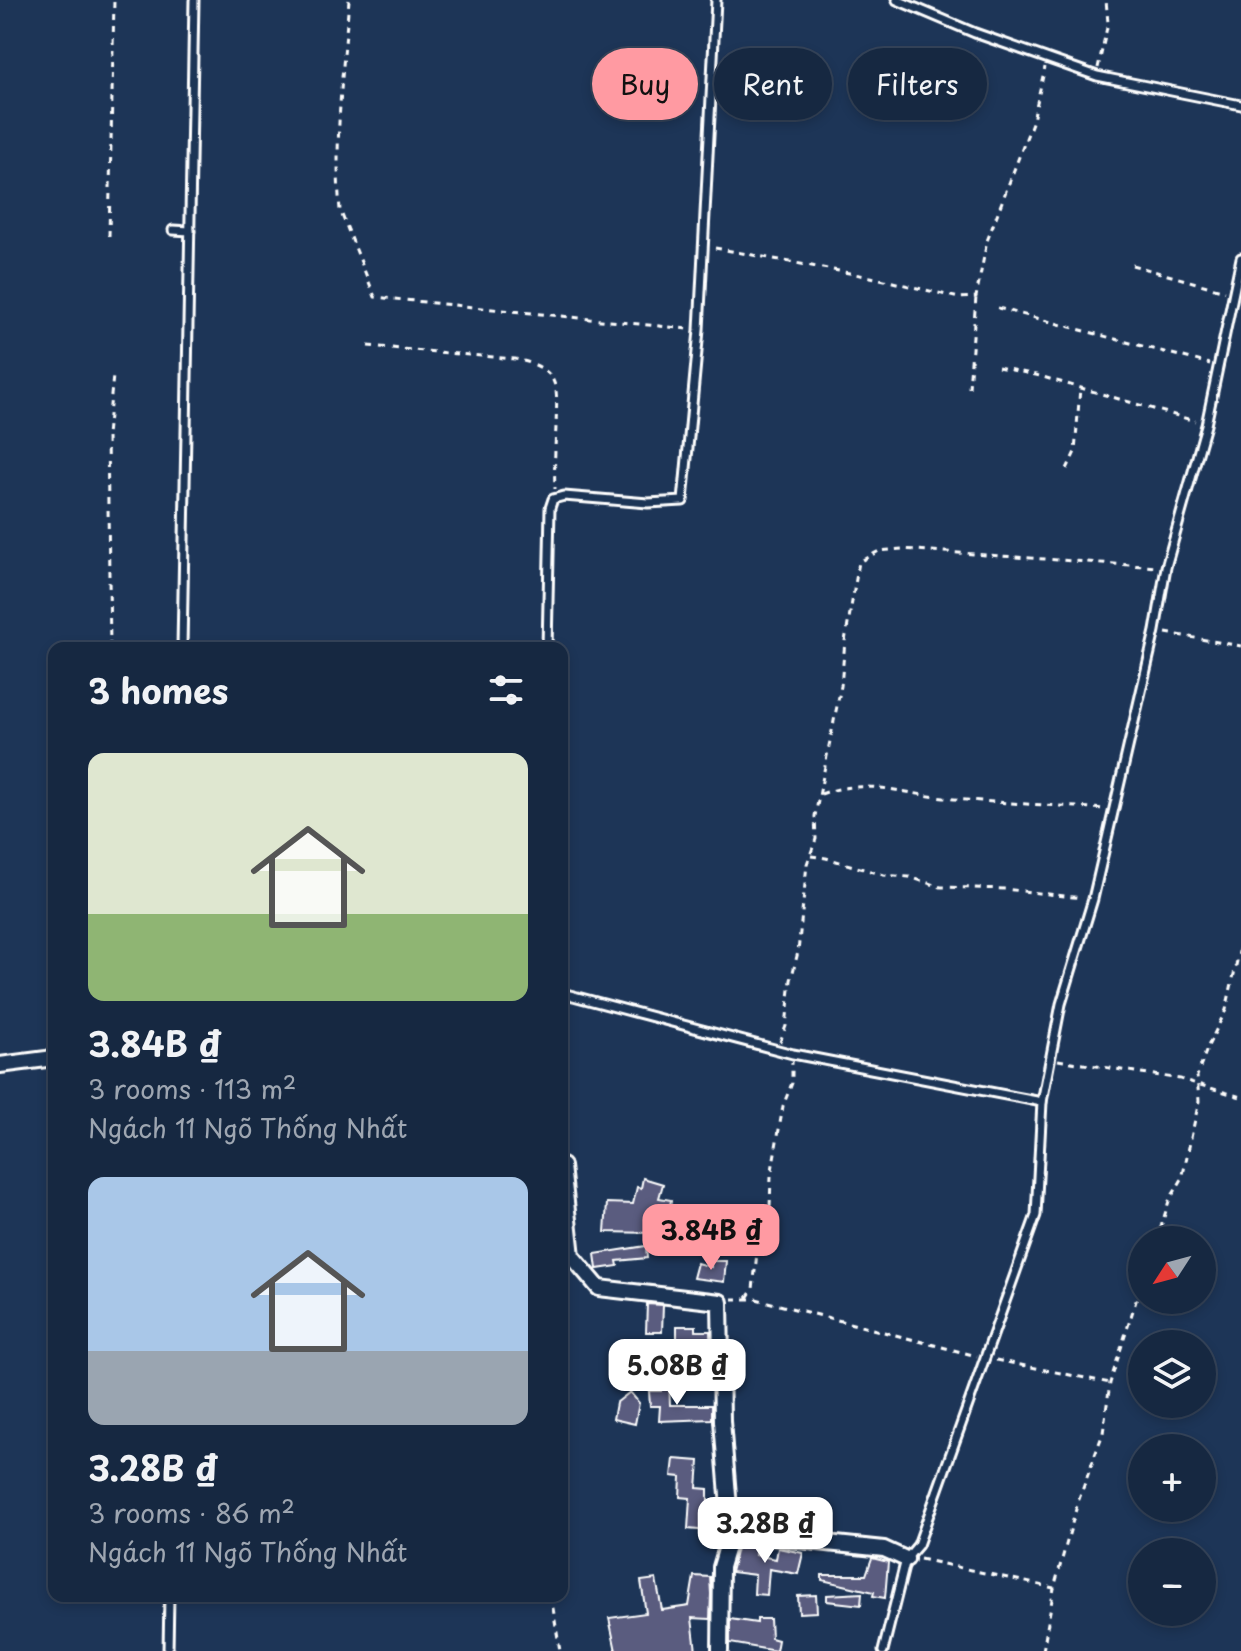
<!DOCTYPE html>
<meta charset="utf-8">
<style>
body{margin:0;font-family:"Playpen Sans",sans-serif;background:#23344c;color:#f1f3f6;height:100vh;display:flex;flex-direction:column;font-size:30px;white-space:nowrap}
*{box-sizing:border-box;margin:0}
p{font-size:26px;color:#9ea6b1}
.icon{flex:none;width:44px;height:44px;fill:none;stroke:currentColor;stroke-width:2;stroke-linecap:round;stroke-linejoin:round}
.map{position:relative;flex:1;overflow:hidden}
.details{position:absolute;left:48px;top:642px;width:520px;height:960px;display:flex;flex-direction:column;background:#162841;border-radius:16px;box-shadow:0 4px 12px #0003,0 0 0 2px #35445a}
.details>*{flex:none}
.banner{position:absolute;left:592px;top:48px;width:528px;height:72px;display:flex;gap:16px}
.needle{width:52px;rotate:234deg}
.tools{position:absolute;left:1128px;top:1226px;display:grid;gap:16px}
.tools a{display:grid;place-items:center;width:88px;height:88px;border-radius:50%;background:#162841;box-shadow:0 4px 12px #0003,0 0 0 2px #35445a;font-size:40px}
.price{position:absolute;translate:-50% -68px;padding:0 18px;border-radius:16px;background:#fff;color:#222;font-size:26px;line-height:52px;filter:drop-shadow(0 2px 4px #0008)}
.price::after{content:'';position:absolute;left:50%;top:48px;width:24px;height:18px;margin-left:-12px;background:inherit;clip-path:polygon(0 0,100% 0,50% 100%)}
.price.on{background:#ff9aa2;color:#111}
ul{padding:0;list-style:none}
li{display:grid;align-content:center;gap:16px;height:424px;padding:0 40px}
li span{display:grid;place-items:center;height:248px;border-radius:16px;color:#555}
li>.icon{margin-inline-start:auto}
span .icon{width:144px;height:144px;fill:#fffc;stroke-width:1}
li b{font-size:34px}
h2{display:flex;justify-content:space-between;align-items:center;height:96px;padding:0 40px;font-size:34px}
.pill{padding:0 28px;border-radius:36px;background:#162841;box-shadow:0 4px 12px #0003,0 0 0 2px #35445a;font-size:28px;line-height:72px}
.pill.on{background:#ff9aa2;color:#111}
.map>svg:first-child{display:block}
.building{fill:#5a5b7f;stroke:#fff;stroke-width:2}
.lines{fill:none;stroke-linecap:round;stroke-linejoin:round}
.lane-casing{stroke:#fff;stroke-width:13}
.street-casing{stroke:#fff;stroke-width:20}
.path{stroke:#fff;stroke-width:3;stroke-dasharray:6 6;stroke-linecap:butt}
.lane{stroke:#1d3557;stroke-width:7}
.street{stroke:#1d3557;stroke-width:14}
</style>
<div class="map">
<svg width="1241" height="1651" viewBox="0 0 1241 1651">
<rect width="100%" height="100%" fill="#1d3557"/>
<filter id="ink" filterUnits="userSpaceOnUse"><feTurbulence type="fractalNoise" baseFrequency=".0125" numOctaves="2"/><feDisplacementMap in="SourceGraphic" scale="16" xChannelSelector="R" yChannelSelector="G"/><feConvolveMatrix kernelMatrix="1 2 1 2 8 2 1 2 1" color-interpolation-filters="sRGB"/></filter>
<g filter="url(#ink)">
<g class="building">
<path d="M643,1178L663,1184L659,1198L671,1200L669,1212L654,1210L653,1233L605,1232L607,1203L633,1204L637,1187L641,1188Z"/>
<path d="M646,1246L647,1258L617,1261L618,1266L597,1269L595,1254Z"/>
<path d="M711,1261H726L724,1282L693,1278L697,1263L711,1267Z"/>
<path d="M647,1304L663,1305L662,1332H646Z"/>
<path d="M677,1326H696V1331H710L711,1375H677V1364H683L682,1340H677Z"/>
<path d="M662,1381H669L670,1405H712V1419L659,1421L660,1406H650L649,1391H661Z"/>
<path d="M630,1392L639,1403L635,1424L613,1419L616,1403Z"/>
<path d="M674,1459L699,1461L697,1488L708,1489V1518L720,1519L721,1532L688,1529L690,1498L680,1497L681,1477L672,1476Z"/>
<path d="M738,1544L756,1546L755,1555L776,1559L778,1548L803,1553L798,1574L769,1569L767,1595L754,1594L755,1575L731,1572Z"/>
<path d="M872,1558L888,1562L885,1598L873,1596L874,1592L822,1580V1575H866Z"/>
<path d="M694,1576L710,1577L711,1594L710,1619L692,1618L696,1651H616L609,1618L646,1613L641,1581L656,1579L662,1610L689,1606Z"/>
<path d="M862,1593L861,1605L827,1601V1595Z"/>
<path d="M816,1595L817,1612L799,1613L798,1596Z"/>
<path d="M730,1619L757,1623V1619H770L771,1638L778,1640L776,1651L730,1643Z"/>
</g>
<g class="lines">
<defs>
<g id="lane">
<path d="M897,0L975,33L1097,76L1241,105"/>
<path d="M173,230L190,231"/>
<path d="M182,648L194,0"/>
<path d="M547,648L550,508L553,499L564,496L648,503L683,501L699,330L716,0"/>
<path d="M562,993L793,1054L1042,1102"/>
<path d="M168,1651L169,1596"/>
<path d="M883,1651L906,1559L918,1545L1036,1215L1042,1102L1061,1004L1093,899L1155,631L1166,567L1206,425L1241,258"/>
</g>
<g id="street">
<path d="M0,1065L54,1058"/>
<path d="M562,1166L572,1256L599,1288L720,1302L722,1421L731,1533L721,1567L720,1651"/>
<path d="M731,1533L884,1549L906,1559"/>
</g>
</defs>
<use href="#lane" class="lane-casing"/>
<use href="#street" class="street-casing"/>
<g class="path">
<path d="M349,0C343,69 334,141 340,210L375,297L688,329"/>
<path d="M1098,68L1108,23L1106,0"/>
<path d="M109,236L114,0"/>
<path d="M715,248L876,278L959,298L976,297L987,241L1033,120L1045,67"/>
<path d="M1132,265L1225,291"/>
<path d="M998,308L1210,364"/>
<path d="M368,346L515,359C562,369 557,386 556,427C555,447 554,468 555,489"/>
<path d="M998,367L1036,375L1195,421"/>
<path d="M969,388L976,297"/>
<path d="M1067,469L1075,452L1080,388"/>
<path d="M1166,633L1241,646"/>
<path d="M110,648L107,435L113,376"/>
<path d="M821,794C864,778 900,793 944,798C997,803 1052,805 1105,809"/>
<path d="M811,856L826,858L884,875L909,877L941,887L1005,889L1082,898"/>
<path d="M780,1042L786,1026L791,980L798,952L807,864L816,839L815,816L841,686L845,641L859,562L879,551L902,549L1158,567"/>
<path d="M1058,1060L1180,1079L1241,1097"/>
<path d="M1157,1240L1169,1201L1182,1179L1199,1101L1197,1076L1208,1046L1226,1010L1239,952L1241,924"/>
<path d="M747,1298L753,1289L758,1244L770,1208L771,1176L783,1106L792,1083V1062"/>
<path d="M732,1299H756L977,1356"/>
<path d="M996,1360L1110,1383"/>
<path d="M920,1559L1054,1588L1078,1502L1103,1433L1110,1383L1142,1282"/>
<path d="M551,1596L560,1651"/>
<path d="M1043,1651L1054,1588"/>
</g>
<use href="#lane" class="lane"/>
<use href="#street" class="street"/>
</g>
</g>
</svg>
<div class="tools">
<a><svg class="needle" viewBox="-14 -14 28 28"><path d="M0-13l5 13h-10z" fill="#e53935"/><path d="M0 13l5-13h-10z" fill="#9ea6b1"/></svg></a>
<a><svg class="icon" aria-label="layers" viewBox="0 0 24 24"><path d="M12 4l9 5-9 5-9-5zM3 14l9 5 9-5"/></svg></a>
<a>+</a>
<a>−</a>
</div>
<b class="price on" style="left:711px;top:1272px">3.84B ₫</b>
<b class="price" style="left:677px;top:1407px">5.08B ₫</b>
<b class="price" style="left:765px;top:1565px">3.28B ₫</b>
<div class="banner">
<a class="pill on">Buy</a>
<a class="pill">Rent</a>
<a class="pill">Filters</a>
</div>
<section class="details">
<h2>3 homes<svg class="icon" aria-label="filters" viewBox="0 0 24 24"><path d="M4 7h16M4 17h16"/><circle cx="9" cy="7" r="2"/><circle cx="15" cy="17" r="2"/></svg></h2>
<ul>
<li><span style="background:linear-gradient(#dfe7d0 65%,#8fb573 0)"><svg class="icon" aria-label="home" viewBox="0 0 24 24"><path d="M3 11l9-7 9 7M6 9v11h12V9"/></svg></span><div><b>3.84B ₫</b><p>3 rooms · 113 m²</p><p>Ngách 11 Ngõ Thống Nhất</p></div></li>
<li><span style="background:linear-gradient(#a9c7e8 70%,#9aa5b1 0)"><svg class="icon" aria-label="home" viewBox="0 0 24 24"><path d="M3 11l9-7 9 7M6 9v11h12V9"/></svg></span><div><b>3.28B ₫</b><p>3 rooms · 86 m²</p><p>Ngách 11 Ngõ Thống Nhất</p></div></li>
</ul>
</section>
</div>
